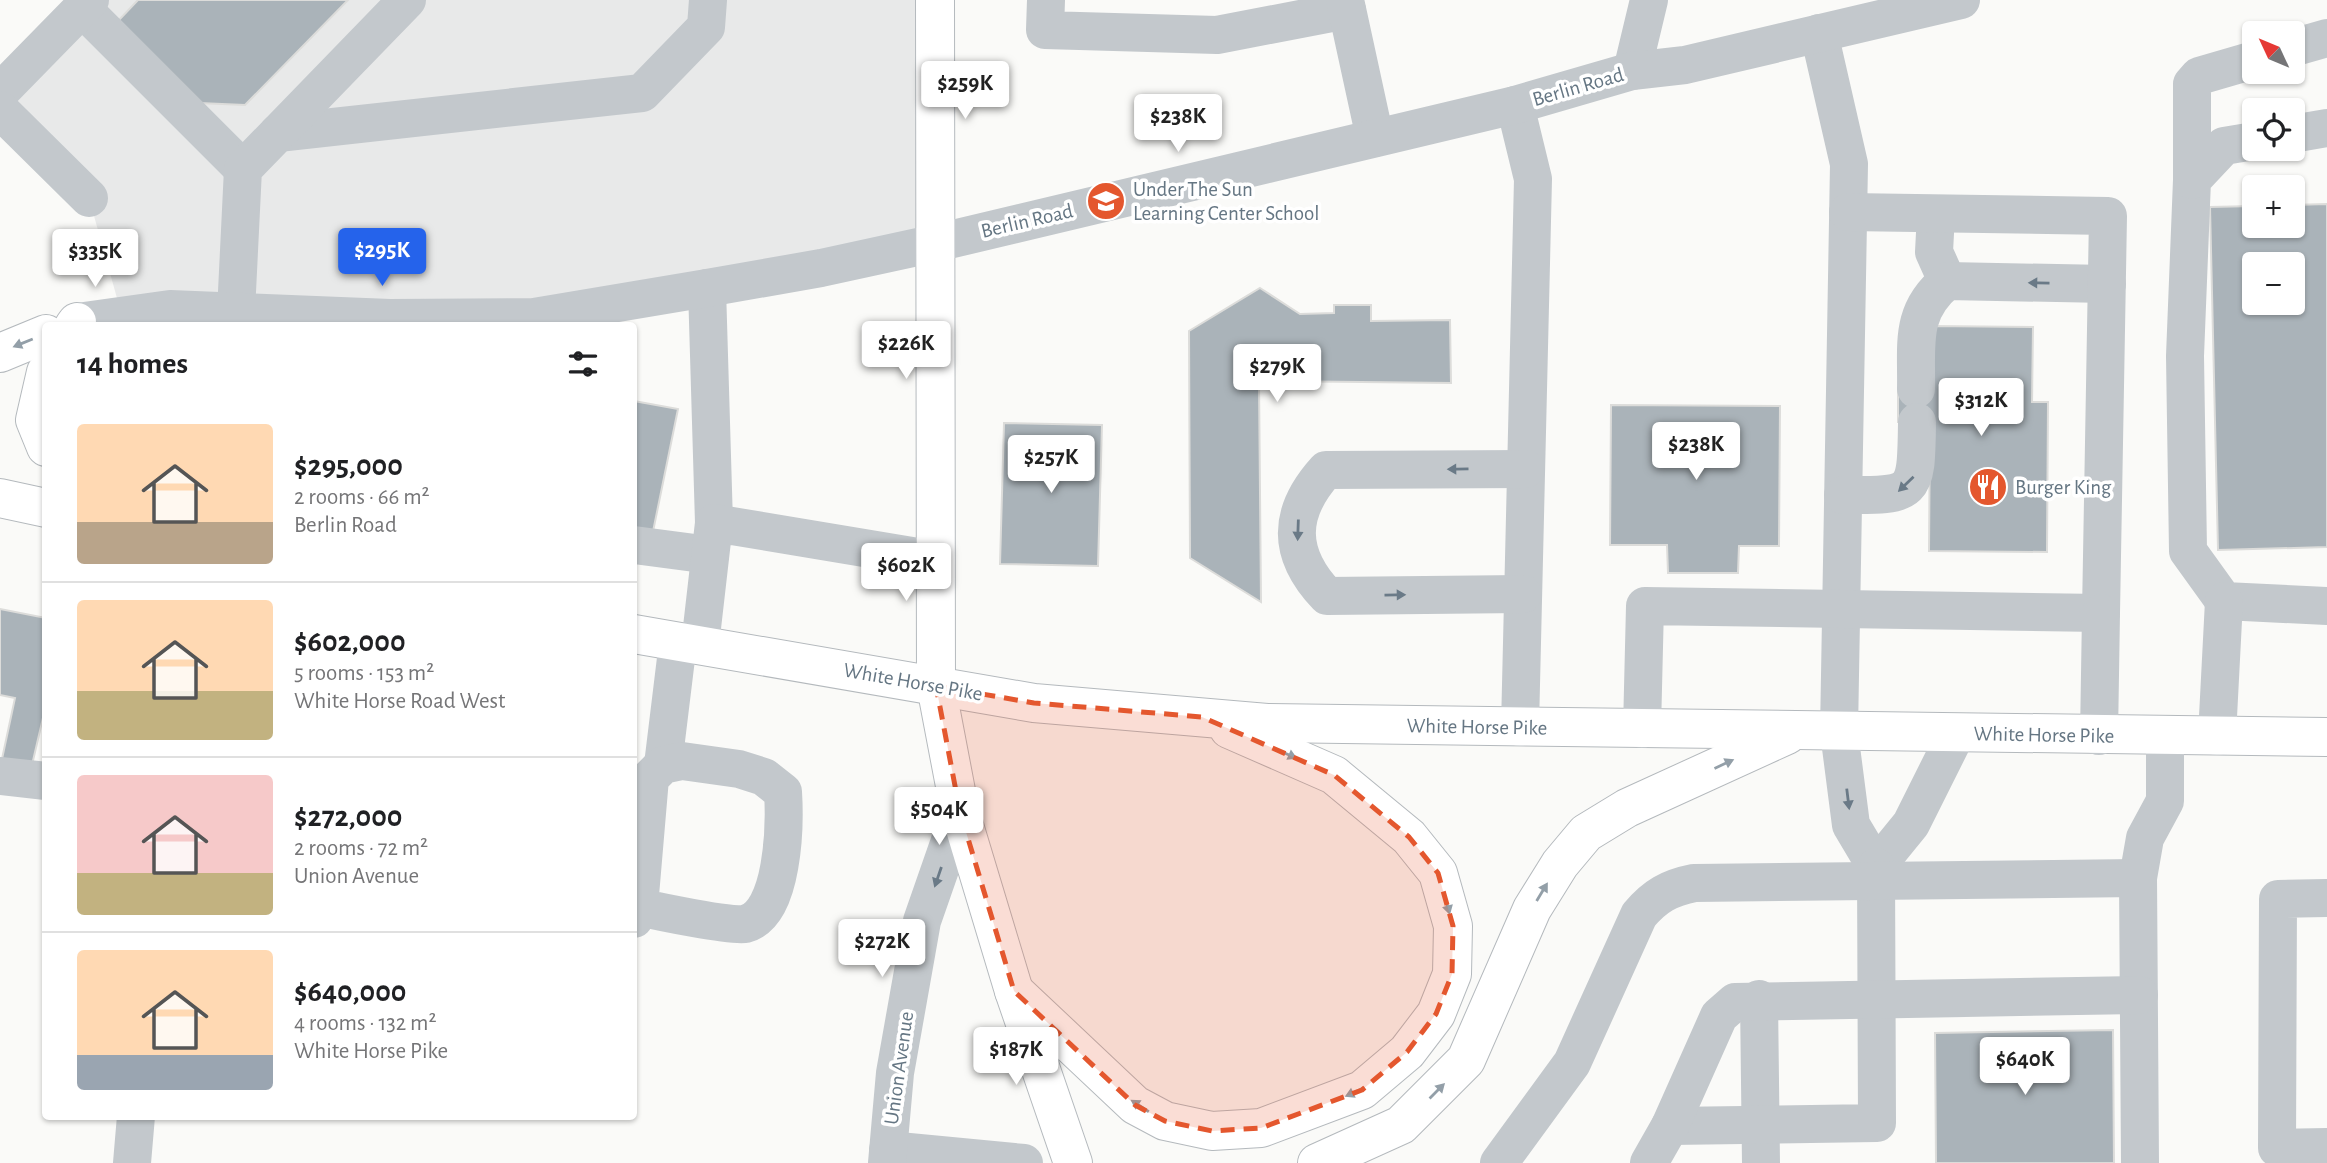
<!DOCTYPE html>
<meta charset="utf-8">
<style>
body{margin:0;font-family:"Alegreya Sans",sans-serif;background:#f2f2f2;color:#202124;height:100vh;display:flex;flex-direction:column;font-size:26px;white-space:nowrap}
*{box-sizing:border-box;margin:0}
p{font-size:23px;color:#757577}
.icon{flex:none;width:38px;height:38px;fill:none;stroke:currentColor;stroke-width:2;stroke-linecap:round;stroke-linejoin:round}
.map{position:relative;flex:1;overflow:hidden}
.drawer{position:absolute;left:42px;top:322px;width:595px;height:798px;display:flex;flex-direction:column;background:#fff;border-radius:7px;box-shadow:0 2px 5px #0004}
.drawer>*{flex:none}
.needle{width:46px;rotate:314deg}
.buttons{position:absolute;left:2242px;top:21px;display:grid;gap:14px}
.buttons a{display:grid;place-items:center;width:63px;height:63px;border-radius:7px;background:#fff;box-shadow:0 2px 5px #0004;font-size:35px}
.price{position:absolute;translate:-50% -60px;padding:0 16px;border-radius:7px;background:#fff;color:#222;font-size:23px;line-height:46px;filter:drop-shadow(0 2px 4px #0008)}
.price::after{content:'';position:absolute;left:50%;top:42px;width:21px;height:16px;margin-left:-10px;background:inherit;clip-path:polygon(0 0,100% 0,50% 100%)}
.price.on{background:#2563eb;color:#fff}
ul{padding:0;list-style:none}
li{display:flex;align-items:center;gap:21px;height:175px;padding:0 35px}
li+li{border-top:2px solid #e0e0e0}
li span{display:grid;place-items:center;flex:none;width:196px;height:140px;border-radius:7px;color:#555}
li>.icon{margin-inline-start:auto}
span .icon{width:84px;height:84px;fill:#fffc;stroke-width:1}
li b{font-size:30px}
h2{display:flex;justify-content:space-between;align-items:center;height:84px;padding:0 35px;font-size:30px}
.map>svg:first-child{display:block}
.built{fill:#e8e9e9}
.building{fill:#aab3b9;stroke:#dcdcda;stroke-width:2;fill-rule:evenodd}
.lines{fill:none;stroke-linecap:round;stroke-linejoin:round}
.major-casing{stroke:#b5babe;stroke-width:40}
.highway-casing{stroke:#b4b9bd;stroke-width:40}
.minor{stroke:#c3c8cc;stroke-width:38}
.major{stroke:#fff;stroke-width:38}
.highway{stroke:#fff;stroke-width:38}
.oneway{fill:#6a7a87}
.oneway2{fill:#939fa8}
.marked{fill:#e4572e;fill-opacity:0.2;stroke:#e4572e;stroke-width:5;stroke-dasharray:14 9;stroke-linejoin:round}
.labels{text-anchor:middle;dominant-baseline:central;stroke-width:7;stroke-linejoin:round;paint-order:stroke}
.street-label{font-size:21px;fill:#657683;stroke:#fff}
.poi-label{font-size:21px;fill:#657683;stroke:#fff;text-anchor:start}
</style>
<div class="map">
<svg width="2327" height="1163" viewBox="0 0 2327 1163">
<rect width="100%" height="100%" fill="#fafaf8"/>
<path class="built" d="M90,0H935L936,243L534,317L122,316L89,198L0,110Z"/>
<g class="building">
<path d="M138,0H348L245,105L199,103L117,22Z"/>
<path d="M2327,204V547L2218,550L2210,207L2254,206V226H2292V205ZM2254,264H2292V303H2254Z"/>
<path d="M1260,288L1300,314L1334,313V305H1371V321L1450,320L1451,383L1259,381L1261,602L1190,558L1189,331Z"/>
<path d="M1930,326L2033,327L2032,402H2048L2047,552L1929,551L1930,422H1898V389Z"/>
<path d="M634,401L678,409L648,556L634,553Z"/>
<path d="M1611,405L1780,406L1779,546H1739L1738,573H1668L1667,545H1610Z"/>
<path d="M1004,423L1102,425L1098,566L1000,564Z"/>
<path d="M0,609L46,618V705L32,765L2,759L15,698L0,695Z"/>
<path d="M2113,1030L2114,1163H1936L1935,1033Z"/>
</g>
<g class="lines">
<defs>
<path id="major" d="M935,0L936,686L960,812L1014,991L1073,1163"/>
<g id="highway">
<path d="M74,326L77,322"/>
<path d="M0,353L46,334"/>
<path d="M46,372L35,420L46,447"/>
<path d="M0,498L46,508"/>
<path d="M634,634L1034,703L1267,723L2327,737"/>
<path d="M1014,991L1135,1105L1165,1121L1212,1131L1261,1128L1362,1090L1407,1052L1436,1014L1452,974L1453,926L1438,873L1409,837L1334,775L1229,729"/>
<path d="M1317,1163L1401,1125L1466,1060L1532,909L1560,864L1586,833L1627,808L1787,735"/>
</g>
</defs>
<use href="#major" class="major-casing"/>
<use href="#highway" class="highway-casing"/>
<g class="minor">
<path d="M1046,0L1045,30L1217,35L1347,10"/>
<path d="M1345,0L1375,138"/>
<path d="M82,8L243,169"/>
<path d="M1819,33L1849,164L1839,732L1851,825L1876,867L1911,824L1956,734"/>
<path d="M2292,48L2327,38"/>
<path d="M1632,71L1649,0"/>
<path d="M0,92L90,0"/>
<path d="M1515,105L1533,179L1520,727"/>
<path d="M0,110L89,198"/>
<path d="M278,133L642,93L706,27L708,0"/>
<path d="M2292,134L2327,128"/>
<path d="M2254,141L2224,146L2192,180L2185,356L2188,551L2224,601L2327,606"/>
<path d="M2192,180V84L2199,76L2254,60"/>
<path d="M1936,214L1934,252L1947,281"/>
<path d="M707,288L714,523"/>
<path d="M236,312L243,169L407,0"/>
<path d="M77,322L170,309L390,318L534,317L707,288L821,268L936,243L1515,105L1632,71L1685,65L1961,0"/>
<path d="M1916,389C1917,345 1909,312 1947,281L2107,284"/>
<path d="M1843,495C1917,496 1916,494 1917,422"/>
<path d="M634,545L710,555"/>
<path d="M1523,594L1327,596C1287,554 1287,513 1326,470L1526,469"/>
<path d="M700,645L714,523L936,560"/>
<path d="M1642,729L1645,606L2101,613L2108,216L1848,212"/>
<path d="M2099,736L2101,613"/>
<path d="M2217,736L2224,601"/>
<path d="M663,765L678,642"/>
<path d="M0,776L46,781"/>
<path d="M2138,878L2145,838L2165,801V736"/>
<path d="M2327,898L2278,899L2277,1148L2327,1147"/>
<path d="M634,919L639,907L650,778L663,765L682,761L739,769L764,777L783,792C785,824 784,914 745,924C733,927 656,911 639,907"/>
<path d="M1759,999L1761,1163"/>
<path d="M1670,1126L1877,1123L1876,867"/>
<path d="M888,1150L1024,1163"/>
<path d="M132,1163L136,1116"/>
<path d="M887,1163L895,1073L922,921L960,812"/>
<path d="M1499,1163L1572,1063L1639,915C1655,896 1669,888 1694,883L2138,878L2140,1163"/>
<path d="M1649,1163L1670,1126L1719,1016L1735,1002L2139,995"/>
</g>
<use href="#major" class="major"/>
<use href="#highway" class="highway"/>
</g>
<defs><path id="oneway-solid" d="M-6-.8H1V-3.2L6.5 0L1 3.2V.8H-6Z" transform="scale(1.75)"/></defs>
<g class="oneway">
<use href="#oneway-solid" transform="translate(2039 283) rotate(-179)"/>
<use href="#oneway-solid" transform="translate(1458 469) rotate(179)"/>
<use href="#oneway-solid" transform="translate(1906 484) rotate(136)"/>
<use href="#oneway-solid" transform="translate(1298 530) rotate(92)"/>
<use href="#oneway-solid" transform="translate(1395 595) rotate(-1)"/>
<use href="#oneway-solid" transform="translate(1848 799) rotate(83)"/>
<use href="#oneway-solid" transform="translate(938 877) rotate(109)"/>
</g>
<g class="oneway2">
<use href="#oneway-solid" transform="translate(23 343) rotate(158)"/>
<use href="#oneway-solid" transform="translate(1287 754) rotate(24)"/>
<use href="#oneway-solid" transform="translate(1724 764) rotate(-25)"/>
<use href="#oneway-solid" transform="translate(1542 892) rotate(-59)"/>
<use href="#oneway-solid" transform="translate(1447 904) rotate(75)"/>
<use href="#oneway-solid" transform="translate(1437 1091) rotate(-45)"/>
<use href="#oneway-solid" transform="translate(1355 1092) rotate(155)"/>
<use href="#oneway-solid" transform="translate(1140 1106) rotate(-147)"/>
</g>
<path class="marked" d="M936,686L1034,703L1202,717L1334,775L1409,837L1438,873L1453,926L1452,974L1436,1014L1407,1052L1362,1090L1261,1128L1212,1131L1165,1121L1135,1105L1014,991L960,812Z"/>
<defs>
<symbol id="school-disc" viewBox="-11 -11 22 22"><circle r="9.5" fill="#e4572e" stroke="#fff"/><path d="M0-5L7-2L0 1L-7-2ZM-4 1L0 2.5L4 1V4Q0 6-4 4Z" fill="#fff"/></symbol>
<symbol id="restaurant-disc" viewBox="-11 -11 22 22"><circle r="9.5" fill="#e4572e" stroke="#fff"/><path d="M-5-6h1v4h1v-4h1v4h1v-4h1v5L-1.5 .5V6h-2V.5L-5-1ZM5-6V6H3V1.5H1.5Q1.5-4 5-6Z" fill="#fff"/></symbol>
</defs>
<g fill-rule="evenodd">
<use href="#school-disc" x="1084" y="179" width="44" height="44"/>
<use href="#restaurant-disc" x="1966" y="465" width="44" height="44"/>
</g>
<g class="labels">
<g class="street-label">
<text transform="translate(1578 87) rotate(-16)">Berlin Road</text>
<text transform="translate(1027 221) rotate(-13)">Berlin Road</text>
<text transform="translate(913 682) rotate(10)">White Horse Pike</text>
<text transform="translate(1477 727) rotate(1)">White Horse Pike</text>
<text transform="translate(2044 735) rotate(1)">White Horse Pike</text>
<text transform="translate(899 1068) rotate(-82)">Union Avenue</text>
</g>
<g class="poi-label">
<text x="1133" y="189">Under The Sun<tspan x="1133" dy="24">Learning Center School</tspan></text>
<text x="2015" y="487">Burger King</text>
</g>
</g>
</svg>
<div class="buttons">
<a><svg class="needle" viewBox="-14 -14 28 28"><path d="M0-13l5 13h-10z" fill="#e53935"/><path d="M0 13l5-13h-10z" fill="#757577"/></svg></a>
<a><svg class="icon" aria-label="locate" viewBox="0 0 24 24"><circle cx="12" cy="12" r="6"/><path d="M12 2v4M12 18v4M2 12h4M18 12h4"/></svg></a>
<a>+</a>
<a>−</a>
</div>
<b class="price" style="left:965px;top:121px">$259K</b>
<b class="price" style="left:1178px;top:154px">$238K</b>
<b class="price on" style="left:382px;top:288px">$295K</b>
<b class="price" style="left:95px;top:289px">$335K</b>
<b class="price" style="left:906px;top:381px">$226K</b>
<b class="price" style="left:1277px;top:404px">$279K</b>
<b class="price" style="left:1981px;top:438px">$312K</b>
<b class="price" style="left:1696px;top:482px">$238K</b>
<b class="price" style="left:1051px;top:495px">$257K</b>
<b class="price" style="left:906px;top:603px">$602K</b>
<b class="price" style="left:939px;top:847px">$504K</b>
<b class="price" style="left:882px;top:979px">$272K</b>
<b class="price" style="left:1016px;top:1087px">$187K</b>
<b class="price" style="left:2025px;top:1097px">$640K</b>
<section class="drawer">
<h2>14 homes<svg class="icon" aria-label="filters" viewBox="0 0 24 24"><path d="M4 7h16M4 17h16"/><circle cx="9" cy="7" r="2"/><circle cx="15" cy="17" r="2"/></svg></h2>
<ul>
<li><span style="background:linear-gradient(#ffd9b3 70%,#b9a48a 0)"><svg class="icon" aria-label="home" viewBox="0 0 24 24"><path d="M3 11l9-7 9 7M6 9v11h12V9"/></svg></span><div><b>$295,000</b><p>2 rooms · 66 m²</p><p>Berlin Road</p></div></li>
<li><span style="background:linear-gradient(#ffd9b3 65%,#c2b280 0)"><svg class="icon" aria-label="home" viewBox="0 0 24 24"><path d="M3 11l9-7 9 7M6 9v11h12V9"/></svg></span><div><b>$602,000</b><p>5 rooms · 153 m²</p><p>White Horse Road West</p></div></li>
<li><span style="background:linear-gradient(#f6c9c9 70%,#c2b280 0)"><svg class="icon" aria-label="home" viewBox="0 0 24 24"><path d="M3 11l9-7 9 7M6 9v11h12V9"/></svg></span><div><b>$272,000</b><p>2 rooms · 72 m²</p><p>Union Avenue</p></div></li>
<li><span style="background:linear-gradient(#ffd9b3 75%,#9aa5b1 0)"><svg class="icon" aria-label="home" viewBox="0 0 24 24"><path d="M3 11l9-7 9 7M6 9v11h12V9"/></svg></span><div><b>$640,000</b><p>4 rooms · 132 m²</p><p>White Horse Pike</p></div></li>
</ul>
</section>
</div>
